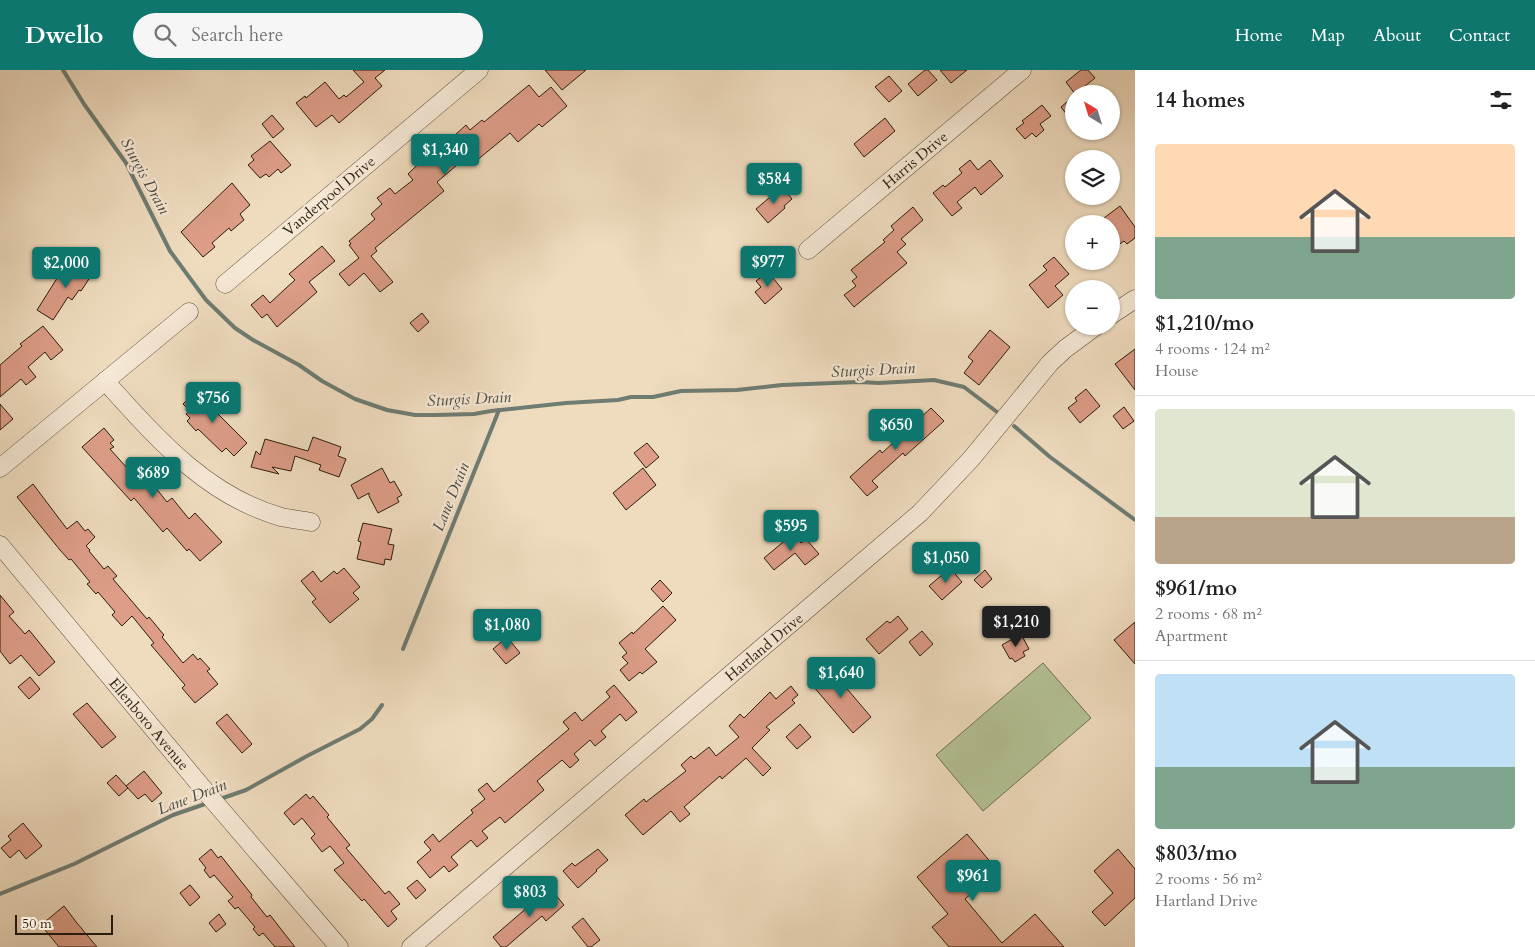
<!DOCTYPE html>
<meta charset="utf-8">
<style>
body{margin:0;font-family:Cardo,serif;background:#f6f6f6;color:#202124;height:100vh;display:flex;flex-direction:column;font-size:19px;white-space:nowrap}
*{box-sizing:border-box;margin:0}
p{font-size:16px;color:#757577}
.icon{flex:none;width:28px;height:28px;fill:none;stroke:currentColor;stroke-width:2;stroke-linecap:round;stroke-linejoin:round}
.map{position:relative;flex:1;overflow:hidden}
.panel{display:flex;flex-direction:column;background:#fff;width:400px}
.panel>*{flex:none}
.needle{width:32px;rotate:322deg}
.fabs{position:absolute;left:1065px;top:15px;display:grid;gap:10px}
.fabs a{display:grid;place-items:center;width:55px;height:55px;border-radius:50%;background:#fff;box-shadow:0 1px 4px #0004;font-size:25px}
.scale{position:absolute;left:15px;bottom:12px;width:98px;box-sizing:border-box;padding-left:5px;border:2px solid #2b1d0d;border-top:0;font-size:14px;line-height:18px;white-space:nowrap;color:#2b1d0d;-webkit-text-stroke:4px #f5e8d5;paint-order:stroke}
.price{position:absolute;translate:-50% -42px;padding:0 11px;border-radius:5px;background:#0f766e;color:#fff;font-size:16px;line-height:32px;filter:drop-shadow(0 1px 2px #0008)}
.price::after{content:'';position:absolute;left:50%;top:30px;width:15px;height:11px;margin-left:-8px;background:inherit;clip-path:polygon(0 0,100% 0,50% 100%)}
.price.current{background:#222;color:#fff}
ul{padding:0;list-style:none}
li{display:grid;align-content:center;gap:10px;height:265px;padding:0 20px}
li+li{border-top:1px solid #e0e0e0}
li span{display:grid;place-items:center;height:155px;border-radius:5px;color:#555}
li>.icon{margin-inline-start:auto}
span .icon{width:90px;height:90px;fill:#fffc;stroke-width:1}
li b{font-size:21px}
h2{display:flex;justify-content:space-between;align-items:center;height:60px;padding:0 20px;font-size:21px}
header{display:flex;align-items:center;gap:30px;box-sizing:border-box;height:70px;padding:0 25px;background:#0f766e;color:#fff}
header strong{font-size:24px}
nav{display:flex;gap:28px;margin-inline-start:auto;font-size:18px}
.search{width:350px;height:45px;background:#f6f6f6;display:flex;align-items:center;gap:12px;box-sizing:border-box;padding:0 18px;border-radius:28px;color:#757577;font-size:19px}
main{display:flex;flex:1;min-height:0}
.map>svg:first-child{display:block}
.green{fill:#b4c296;stroke:#707052}
.lines{fill:none;stroke-linecap:round;stroke-linejoin:round}
.stream{stroke:#6e7c72;stroke-width:4}
.building{fill:#dd9d87;stroke:#2b1d0d}
.minor-casing{stroke:#5c4d3a;stroke-width:19}
.minor{stroke:#f5e8d5;stroke-width:18}
.labels{text-anchor:middle;dominant-baseline:central;stroke-width:4.5;stroke-linejoin:round;paint-order:stroke}
.street-label{font-size:15px;fill:#2b1d0d;stroke:#f5e8d5}
.water-label{font-size:16px;font-style:italic;fill:#4c4c40;stroke:#f5e8d5}
</style>
<header>
<strong>Dwello</strong>
<div class="search"><svg class="icon" aria-label="search" viewBox="0 0 24 24"><circle cx="10" cy="10" r="6"/><path d="M15 15l6 6"/></svg>Search here</div>
<nav><a>Home</a><a>Map</a><a>About</a><a>Contact</a></nav>
</header>
<main>
<div class="map">
<svg width="1135" height="877" viewBox="0 0 1135 877">
<rect width="100%" height="100%" fill="#efdcbf"/>
<filter id="stains"><feTurbulence type="fractalNoise" baseFrequency=".004" numOctaves="4"/><feColorMatrix values="0 0 0 0 .2 0 0 0 0 .09 0 0 0 0 .02 0 0 0 .5 -.17"/></filter>
<radialGradient id="worn" r=".72"><stop offset=".6" stop-color="#630" stop-opacity="0"/><stop offset="1" stop-color="#630" stop-opacity=".3"/></radialGradient>
<path class="green" d="M1043,593L1091,648L983,741L936,685Z"/>
<g class="lines">
<g class="stream">
<path d="M63,0L84,34L126,93L170,181L206,230L235,258L253,270L299,295L322,311L355,329L387,340L415,345H436L474,344L491,341L566,333L618,330L631,327H653L681,321L737,320L782,315L859,312L879,313L934,310L964,317L997,342"/>
<path d="M1014,356L1050,387L1135,450"/>
<path d="M403,579L499,340"/>
<path d="M220,729L246,720L307,686L360,659L372,649L382,635"/>
<path d="M0,824L74,794L173,745L208,733"/>
</g>
</g>
<g class="building">
<path d="M353,0H385L375,8L382,16L339,53L332,45L316,57L296,33L305,26L306,28L325,12L339,29L344,25L346,27L364,12Z"/>
<path d="M545,0H586L562,20Z"/>
<path d="M925,0H928L937,10L918,26L908,14Z"/>
<path d="M940,0H967L951,13Z"/>
<path d="M1081,0H1088L1095,8L1085,16L1091,24H1075L1066,12Z"/>
<path d="M889,6L902,21L889,32L875,17Z"/>
<path d="M529,15L539,27L551,17L567,36L542,57L539,54L518,72L510,63L476,91L470,84L437,112L444,121L375,178L377,181L371,186L393,212L380,222L364,203L349,216L339,204L359,188L349,175L351,174L349,171L375,149L371,144L382,134L377,128L390,118L395,124L413,110L408,104L435,78L439,83L457,68L455,65L466,55L470,60L482,50L484,52Z"/>
<path d="M1074,26V39L1067,45L1061,37Z"/>
<path d="M1042,35L1051,46L1040,54L1044,60L1036,67L1032,63L1025,69L1016,59L1024,53L1022,51Z"/>
<path d="M272,45L284,59L273,68L262,54Z"/>
<path d="M885,48L895,61L864,87L854,74Z"/>
<path d="M270,71L291,95L281,103L278,99L269,107L266,104L260,108L248,95L254,90L251,86Z"/>
<path d="M970,90L978,100L990,90L1003,106L981,125L975,117L957,132L962,138L952,146L933,123L943,115L945,117L962,103L959,99Z"/>
<path d="M232,113L250,135L240,144L244,150L231,161L229,158L212,173L215,177L203,187L181,162Z"/>
<path d="M782,117L792,129L784,136L785,138L768,153L756,139Z"/>
<path d="M1120,136L1135,157V168L1127,174L1124,171L1111,180V154H1096Z"/>
<path d="M913,137L923,150L901,169L906,174L897,182L907,193L854,237L844,225L856,216L852,211L857,207L851,200L885,172L883,170L894,160L891,156Z"/>
<path d="M322,176L335,191L309,212L317,222L277,257L267,244L262,248L251,235L263,225L270,233L285,219L295,210L289,204Z"/>
<path d="M1054,187L1069,204L1055,216L1063,225L1048,238L1029,215L1047,200L1043,196Z"/>
<path d="M83,188L97,197L81,221L79,220L72,230L68,227L53,250L37,240L61,202L65,204L67,201L72,205Z"/>
<path d="M768,202L782,219L765,234L755,222L761,217L756,211Z"/>
<path d="M422,243L429,252L418,262L410,253Z"/>
<path d="M43,256L63,280L51,290L45,282L28,297L36,307L26,315L21,309L0,327V295L22,276L20,274Z"/>
<path d="M990,260L1010,277L979,315L964,303L973,291L968,287Z"/>
<path d="M1135,279V320L1115,294Z"/>
<path d="M1086,319L1100,336L1080,353L1068,338L1077,331L1075,328Z"/>
<path d="M198,320L218,341L216,342L247,373L234,386L226,378L222,382L198,359L196,361L187,351L190,348L186,344L190,341L183,334Z"/>
<path d="M0,334L13,349L0,360Z"/>
<path d="M1124,337L1134,351L1123,359L1113,346Z"/>
<path d="M931,338L944,351L905,386L903,383L872,411L878,417L867,426L850,407L880,380L882,383Z"/>
<path d="M104,358L114,370L110,373L114,377L110,379L128,399L130,398L135,403L140,398L167,432L172,428L189,449L195,443L222,472L200,491L189,479L187,481L167,458L163,462L134,428L131,431L82,377Z"/>
<path d="M313,367L341,377L338,386L346,389L339,407L319,400L321,395L295,386L291,401L272,397L279,404L251,397L256,381L260,385L265,369L308,381Z"/>
<path d="M647,373L659,387L646,398L634,383Z"/>
<path d="M382,398L390,413L394,411L402,425L397,428L399,432L378,443L369,426V423L358,429L351,415Z"/>
<path d="M643,398L656,415L626,440L613,423Z"/>
<path d="M33,414L67,459L77,451L85,461L88,459L95,467L86,476L90,480L89,481L104,499L108,496L117,506L113,509L147,549L149,547L164,565L162,567L183,593L193,584L198,590L200,588L210,599L207,601L218,614L195,633L182,618L185,615L151,575L154,573L132,546L122,556L112,545L115,542L98,522L96,524L87,514L90,512L71,489L69,490L60,480L17,427Z"/>
<path d="M363,453L392,459L388,474L394,475L391,490L385,489L384,495L357,489L361,472L358,471Z"/>
<path d="M794,463L801,473L806,469L819,484L805,495L795,483L774,500L764,488Z"/>
<path d="M344,498L360,517L353,523L359,529L330,553L312,532L316,529L301,511L313,501L321,512L334,501L337,504Z"/>
<path d="M950,498L962,512L942,530L929,516Z"/>
<path d="M985,500L992,509L982,518L974,510Z"/>
<path d="M660,510L672,523L663,532L651,519Z"/>
<path d="M0,525L14,542L9,546L25,564L29,560L55,592L39,606L21,585L10,594L0,581Z"/>
<path d="M663,536L676,550L645,579L657,592L642,604L640,602L629,611L620,600L628,593L622,587L627,583L619,573L632,562L633,564Z"/>
<path d="M898,546L908,559L879,584L866,569L887,551L890,553Z"/>
<path d="M1135,552V594L1114,570Z"/>
<path d="M922,561L933,574L920,586L909,572Z"/>
<path d="M1021,564L1029,579L1023,582L1025,586L1015,592L1012,588L1010,589L1002,575Z"/>
<path d="M507,567L520,583L506,594L493,579Z"/>
<path d="M836,596L847,609L842,613L871,647L853,663L813,616L815,614L813,612L821,605L823,607Z"/>
<path d="M30,607L40,619L29,629L18,617Z"/>
<path d="M614,615L637,642L626,651L620,644L601,661L606,667L595,676L590,670L574,684L579,690L570,698L562,690L537,711L544,720L505,753L500,747L482,761L488,768L477,777L471,770L451,787L458,795L449,802L444,796L430,808L417,792L431,780L424,772L433,764L439,772L473,743L471,740L485,729L478,720L487,713L494,722L569,659L563,652L575,642L582,651L610,627L606,622Z"/>
<path d="M791,616L798,625L792,630L795,633L766,657L770,660L752,678L771,698L763,706L746,688L722,709L720,706L684,737L690,744L680,752L671,741L643,765L625,745L644,729L646,732L686,701L681,695L691,686L694,689L709,677L716,686L739,667L729,656L740,644L744,648L770,622L776,629Z"/>
<path d="M87,633L116,667L102,678L73,644Z"/>
<path d="M227,644L252,674L242,683L216,653Z"/>
<path d="M800,654L811,667L797,679L786,667Z"/>
<path d="M144,701L162,723L152,732L145,724L138,729L126,716Z"/>
<path d="M116,705L128,718L119,726L107,713Z"/>
<path d="M306,724L310,729L313,726L329,745L327,747L350,775L346,778L385,824L389,821L400,834L391,841L397,849L388,857L364,829L362,831L334,800L344,793L330,776L322,782L311,768L315,764L302,748L294,755L284,743Z"/>
<path d="M23,753L42,776L26,789L19,780L10,788L1,778L11,770L8,766Z"/>
<path d="M967,764L998,801L965,829L1002,873L1035,844L1064,877H949L932,857L948,844L917,807Z"/>
<path d="M211,779L218,788L221,786L252,825L251,827L267,847L270,845L295,877H275L263,863L259,866L253,859L255,857L238,837L235,839L228,831L233,827L214,805L210,808L204,800L206,798L199,789Z"/>
<path d="M598,779L608,790L596,800L597,801L578,818L563,801L572,793L575,796Z"/>
<path d="M1118,779L1135,799V828L1105,856L1092,842L1113,823L1094,801Z"/>
<path d="M417,810L426,820L416,829L407,818Z"/>
<path d="M190,815L200,827L190,836L180,823Z"/>
<path d="M550,818L564,835L546,851L542,846L506,877H501L493,867Z"/>
<path d="M64,836L77,853L97,877H59L41,855Z"/>
<path d="M219,844L226,854L216,862L209,853Z"/>
<path d="M583,848L600,870L591,877H588L572,857Z"/>
</g>
<g class="lines">
<defs>
<g id="minor">
<path d="M808,180L1022,0"/>
<path d="M225,214L479,0"/>
<path d="M1111,245L1135,229"/>
<path d="M105,311C156,367 205,425 281,447C290,449 301,450 311,452"/>
<path d="M0,398L189,242"/>
<path d="M0,475L211,728L339,877"/>
<path d="M411,877L920,443L971,389L1050,293L1065,279L1096,256"/>
</g>
</defs>
<use href="#minor" class="minor-casing"/>
<use href="#minor" class="minor"/>
</g>
<g class="labels">
<g class="street-label">
<text transform="translate(915 90) rotate(-40)">Harris Drive</text>
<text transform="translate(329 126) rotate(-40)">Vanderpool Drive</text>
<text transform="translate(764 577) rotate(-40)">Hartland Drive</text>
<text transform="translate(149 654) rotate(50)">Ellenboro Avenue</text>
</g>
<g class="water-label">
<text transform="translate(145 106) rotate(61)">Sturgis Drain</text>
<text transform="translate(873 300) rotate(-3)">Sturgis Drain</text>
<text transform="translate(469 329) rotate(-3)">Sturgis Drain</text>
<text transform="translate(451 427) rotate(-68)">Lane Drain</text>
<text transform="translate(192 727) rotate(-21)">Lane Drain</text>
</g>
</g>
<rect width="100%" height="100%" filter="url(#stains)"/>
<rect width="100%" height="100%" fill="url(#worn)"/>
</svg>
<div class="fabs">
<a><svg class="needle" viewBox="-14 -14 28 28"><path d="M0-13l5 13h-10z" fill="#e53935"/><path d="M0 13l5-13h-10z" fill="#757577"/></svg></a>
<a><svg class="icon" aria-label="layers" viewBox="0 0 24 24"><path d="M12 4l9 5-9 5-9-5zM3 14l9 5 9-5"/></svg></a>
<a>+</a>
<a>−</a>
</div>
<div class="scale">50 m</div>
<b class="price" style="left:445px;top:106px">$1,340</b>
<b class="price" style="left:774px;top:135px">$584</b>
<b class="price" style="left:768px;top:218px">$977</b>
<b class="price" style="left:66px;top:219px">$2,000</b>
<b class="price" style="left:213px;top:354px">$756</b>
<b class="price" style="left:896px;top:381px">$650</b>
<b class="price" style="left:153px;top:429px">$689</b>
<b class="price" style="left:791px;top:482px">$595</b>
<b class="price" style="left:946px;top:514px">$1,050</b>
<b class="price current" style="left:1016px;top:578px">$1,210</b>
<b class="price" style="left:507px;top:581px">$1,080</b>
<b class="price" style="left:841px;top:629px">$1,640</b>
<b class="price" style="left:973px;top:832px">$961</b>
<b class="price" style="left:530px;top:848px">$803</b>
</div>
<section class="panel">
<h2>14 homes<svg class="icon" aria-label="filters" viewBox="0 0 24 24"><path d="M4 7h16M4 17h16"/><circle cx="9" cy="7" r="2"/><circle cx="15" cy="17" r="2"/></svg></h2>
<ul>
<li><span style="background:linear-gradient(#ffd9b3 60%,#7fa58c 0)"><svg class="icon" aria-label="home" viewBox="0 0 24 24"><path d="M3 11l9-7 9 7M6 9v11h12V9"/></svg></span><div><b>$1,210/mo</b><p>4 rooms · 124 m²</p><p>House</p></div></li>
<li><span style="background:linear-gradient(#dfe7d0 70%,#b9a48a 0)"><svg class="icon" aria-label="home" viewBox="0 0 24 24"><path d="M3 11l9-7 9 7M6 9v11h12V9"/></svg></span><div><b>$961/mo</b><p>2 rooms · 68 m²</p><p>Apartment</p></div></li>
<li><span style="background:linear-gradient(#bfe0f5 60%,#7fa58c 0)"><svg class="icon" aria-label="home" viewBox="0 0 24 24"><path d="M3 11l9-7 9 7M6 9v11h12V9"/></svg></span><div><b>$803/mo</b><p>2 rooms · 56 m²</p><p>Hartland Drive</p></div></li>
</ul>
</section>
</main>
